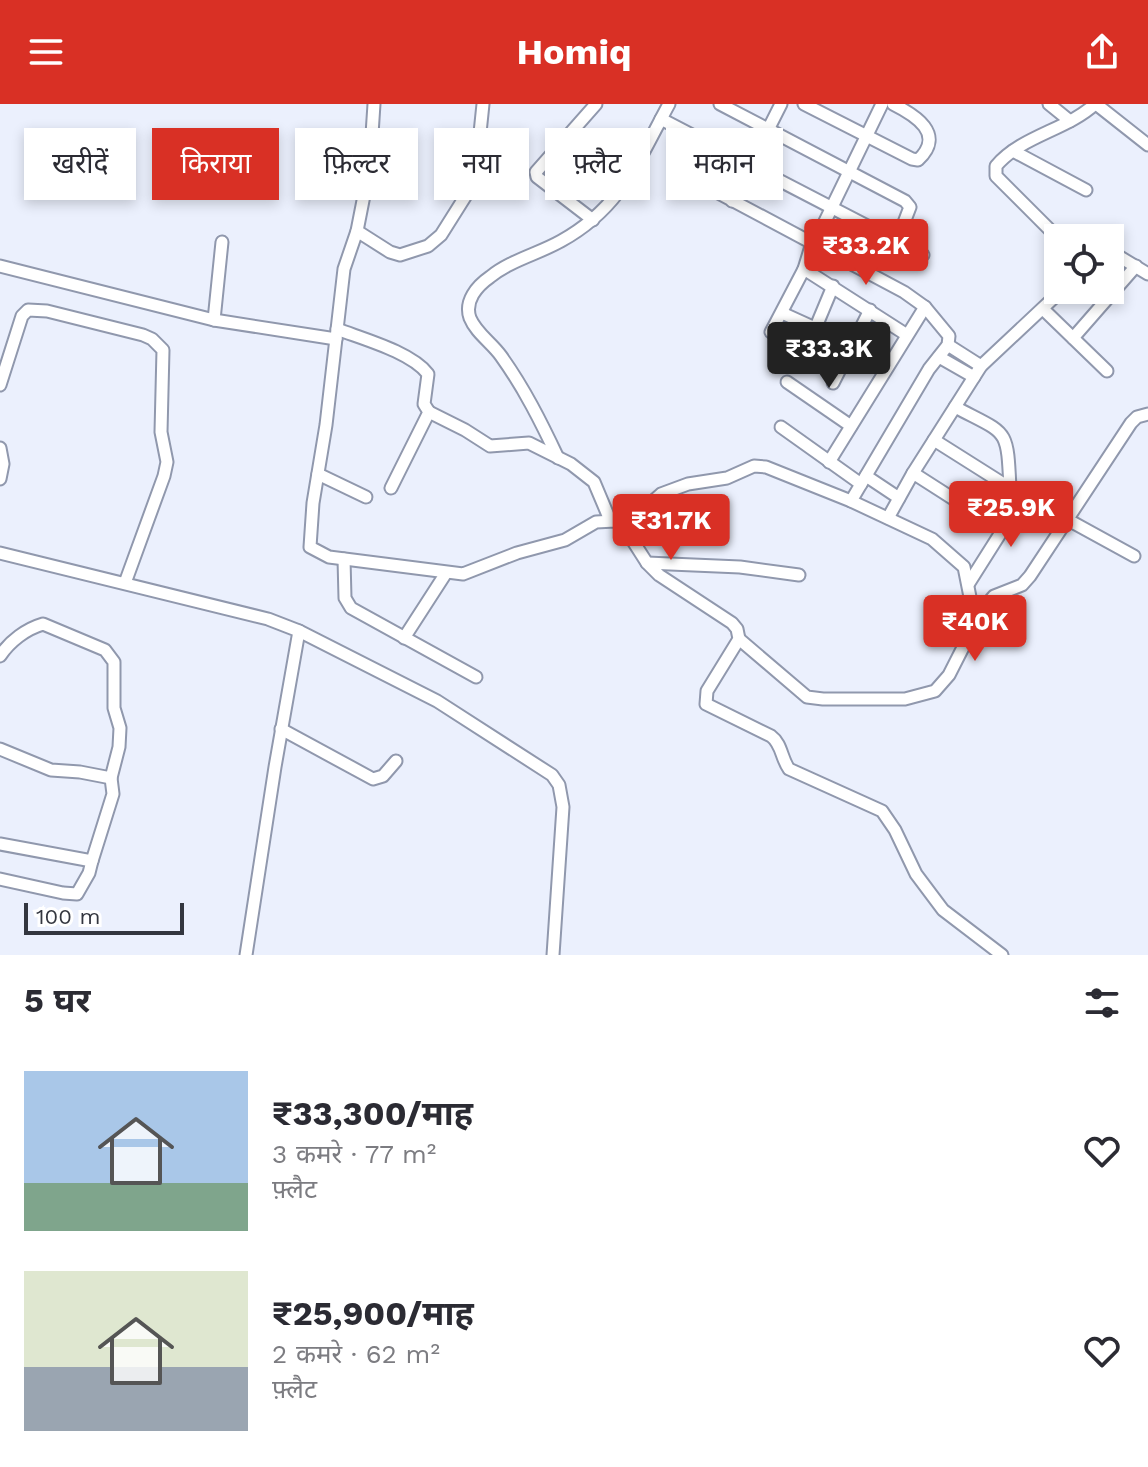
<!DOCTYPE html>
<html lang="hi">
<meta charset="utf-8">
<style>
body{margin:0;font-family:"Work Sans","Noto Sans Devanagari",sans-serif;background:#f2f2f3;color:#2b2b33;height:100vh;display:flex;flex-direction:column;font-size:30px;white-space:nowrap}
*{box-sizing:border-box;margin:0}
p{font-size:26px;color:#7c7c81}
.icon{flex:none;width:44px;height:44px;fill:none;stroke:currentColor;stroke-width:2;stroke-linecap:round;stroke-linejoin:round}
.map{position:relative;height:851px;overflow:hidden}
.panel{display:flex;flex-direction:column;background:#fff;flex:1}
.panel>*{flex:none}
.guide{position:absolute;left:24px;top:24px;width:1100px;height:72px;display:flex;gap:16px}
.tools{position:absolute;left:1044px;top:120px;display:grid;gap:16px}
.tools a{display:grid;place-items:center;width:80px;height:80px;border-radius:0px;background:#fff;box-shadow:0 4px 12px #0003;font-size:40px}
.scale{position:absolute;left:24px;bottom:20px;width:160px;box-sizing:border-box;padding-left:8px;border:4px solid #33363f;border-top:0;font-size:22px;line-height:28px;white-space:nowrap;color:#33363f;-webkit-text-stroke:6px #fff;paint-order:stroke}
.price{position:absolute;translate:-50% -68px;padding:0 18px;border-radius:8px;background:#d93025;color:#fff;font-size:26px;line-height:52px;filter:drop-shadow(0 2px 4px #0008)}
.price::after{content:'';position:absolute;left:50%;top:48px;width:24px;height:18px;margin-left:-12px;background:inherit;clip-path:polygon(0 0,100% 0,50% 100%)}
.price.on{background:#222;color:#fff}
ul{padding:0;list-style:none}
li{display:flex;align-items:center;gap:24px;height:200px;padding:0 24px}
li span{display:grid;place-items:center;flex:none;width:224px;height:160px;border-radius:0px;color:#555}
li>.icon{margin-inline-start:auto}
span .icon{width:96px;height:96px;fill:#fffc;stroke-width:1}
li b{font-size:34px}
h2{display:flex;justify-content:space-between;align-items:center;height:96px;padding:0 24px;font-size:34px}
.chip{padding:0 28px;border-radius:0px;background:#fff;box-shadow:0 4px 12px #0003;font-size:28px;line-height:72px}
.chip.on{background:#d93025;color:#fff}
header{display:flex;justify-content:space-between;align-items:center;height:104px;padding:0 24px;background:#d93025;color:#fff;font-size:36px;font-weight:700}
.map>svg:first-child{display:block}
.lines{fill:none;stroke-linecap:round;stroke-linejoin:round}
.minor-casing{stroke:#9098ad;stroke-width:15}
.minor{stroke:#fff;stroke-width:11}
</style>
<header><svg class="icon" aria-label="menu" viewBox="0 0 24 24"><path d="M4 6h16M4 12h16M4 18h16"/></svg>Homiq<svg class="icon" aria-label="share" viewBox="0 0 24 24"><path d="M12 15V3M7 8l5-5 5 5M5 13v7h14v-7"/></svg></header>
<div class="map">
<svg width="1148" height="851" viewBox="0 0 1148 851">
<rect width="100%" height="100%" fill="#ebf0fd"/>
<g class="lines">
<defs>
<g id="minor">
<path d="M374,0L370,61L357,127L344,165L326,321L313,399L310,443L329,453L463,470L517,449L565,436L596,418L615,417L624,423L647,459L659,471L732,519L737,525L739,535L707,587L706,600L771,632C782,640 781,654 789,665L882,707L895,726L916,770L943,806L1002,851"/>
<path d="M720,0L905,97L910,103L897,137"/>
<path d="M804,0L912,55L918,56C946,30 915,11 893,0"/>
<path d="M1049,0L1070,17"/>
<path d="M1096,0L1148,41"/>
<path d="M661,15L923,151"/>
<path d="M1013,47L1086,86"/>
<path d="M677,67L904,188L925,203L949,232L948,241L929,265L851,397"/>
<path d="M732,97L781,0"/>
<path d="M593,116L537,73L536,68L596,0"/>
<path d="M357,127L390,148L400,151L428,142L441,131L475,77L483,0"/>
<path d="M1058,134L996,72V62C1021,32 1067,26 1095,0"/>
<path d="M812,139L804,165L907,231"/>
<path d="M814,140L882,0"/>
<path d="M1110,147L1148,170"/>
<path d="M0,162L214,216L336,235"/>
<path d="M1043,205L1107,267"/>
<path d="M782,209L815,224"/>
<path d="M214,216L222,138"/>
<path d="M337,225C363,235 411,248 428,270L424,300L429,308L391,384"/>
<path d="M771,228L804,165"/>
<path d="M1073,234L1136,162"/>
<path d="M948,241L981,262"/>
<path d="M939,253L974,273"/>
<path d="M800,261L833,182"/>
<path d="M787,278L851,322"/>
<path d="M833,279L870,206"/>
<path d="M0,281L22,212L28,206L47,207L143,231L152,235L163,246L161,328L167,358L164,372L125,479"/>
<path d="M955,303C1008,331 1007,322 1010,384"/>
<path d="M429,308L465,326L490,342L529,339L571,360L594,378L610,416"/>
<path d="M781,323L861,380"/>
<path d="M934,336L1010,384L1134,452"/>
<path d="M0,344L3,360L0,375"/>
<path d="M558,354C541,318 524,284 501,252C492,239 476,229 470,214C464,197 477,182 490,173C511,156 538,150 561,137C621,104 638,57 669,0"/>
<path d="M829,358L925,203"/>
<path d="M913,369L1002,426"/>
<path d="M318,370L366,393"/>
<path d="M866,372L899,394"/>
<path d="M888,414L913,369L981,262L1062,186"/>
<path d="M624,423L661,390L688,380L727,374L754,362L766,363L851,397L932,435L964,463L975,518"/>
<path d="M0,449L268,515L299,527L275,663L246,851"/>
<path d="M344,455L345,494L351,504L476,573"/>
<path d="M647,459L740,463L799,471"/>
<path d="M969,479L1024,392"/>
<path d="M299,527L437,597L552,671L559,681L563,703L553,851"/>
<path d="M404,534L446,469"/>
<path d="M739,535L807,593L823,595H905L935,587L949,571L982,506L994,492L1022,481L1030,472L1131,319L1137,313L1148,310"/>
<path d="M0,552C10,537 26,525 43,520L105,546L114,558V604L120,624L119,643L111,674"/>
<path d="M281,625L373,675L383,672L396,657"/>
<path d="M0,645L51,666L80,668L111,674L113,690L92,757"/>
<path d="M0,740L92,757L89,769L77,790L63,789L0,775"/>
</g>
</defs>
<use href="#minor" class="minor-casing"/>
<use href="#minor" class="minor"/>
</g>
</svg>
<div class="tools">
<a><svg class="icon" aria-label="locate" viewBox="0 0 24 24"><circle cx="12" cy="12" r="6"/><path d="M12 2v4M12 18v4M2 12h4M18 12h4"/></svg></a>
</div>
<div class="scale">100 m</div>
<b class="price" style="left:866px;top:183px">₹33.2K</b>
<b class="price on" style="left:829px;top:286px">₹33.3K</b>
<b class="price" style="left:1011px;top:445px">₹25.9K</b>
<b class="price" style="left:671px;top:458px">₹31.7K</b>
<b class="price" style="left:975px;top:559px">₹40K</b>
<div class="guide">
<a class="chip">खरीदें</a>
<a class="chip on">किराया</a>
<a class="chip">फ़िल्टर</a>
<a class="chip">नया</a>
<a class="chip">फ़्लैट</a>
<a class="chip">मकान</a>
</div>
</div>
<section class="panel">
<h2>5 घर<svg class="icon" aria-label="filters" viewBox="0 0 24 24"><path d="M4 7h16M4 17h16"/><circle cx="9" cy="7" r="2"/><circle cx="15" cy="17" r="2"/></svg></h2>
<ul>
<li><span style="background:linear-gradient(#a9c7e8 70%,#7fa58c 0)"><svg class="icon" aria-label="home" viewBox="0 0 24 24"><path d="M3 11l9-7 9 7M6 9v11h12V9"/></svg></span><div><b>₹33,300/माह</b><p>3 कमरे · 77 m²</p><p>फ़्लैट</p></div><svg class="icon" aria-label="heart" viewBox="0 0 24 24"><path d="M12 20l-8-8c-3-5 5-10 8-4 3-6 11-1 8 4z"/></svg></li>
<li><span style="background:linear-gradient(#dfe7d0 60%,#9aa5b1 0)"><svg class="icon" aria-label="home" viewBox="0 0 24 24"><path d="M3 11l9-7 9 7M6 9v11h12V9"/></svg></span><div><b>₹25,900/माह</b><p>2 कमरे · 62 m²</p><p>फ़्लैट</p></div><svg class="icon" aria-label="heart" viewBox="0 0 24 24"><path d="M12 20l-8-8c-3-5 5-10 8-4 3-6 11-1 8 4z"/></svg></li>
</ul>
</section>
